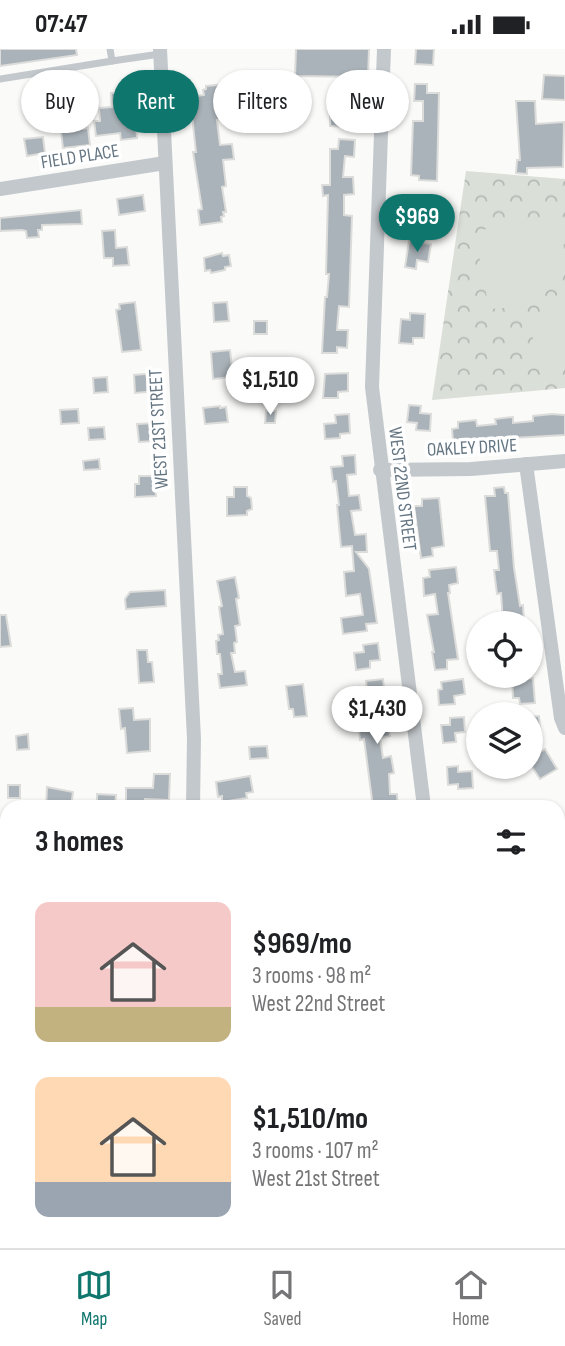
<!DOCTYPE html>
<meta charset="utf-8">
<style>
body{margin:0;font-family:"Sofia Sans Condensed",sans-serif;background:#f6f6f6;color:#202124;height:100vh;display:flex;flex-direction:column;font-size:26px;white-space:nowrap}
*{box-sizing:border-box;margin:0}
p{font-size:23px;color:#757577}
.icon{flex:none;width:38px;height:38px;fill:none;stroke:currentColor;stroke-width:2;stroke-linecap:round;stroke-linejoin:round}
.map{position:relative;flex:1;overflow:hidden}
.panel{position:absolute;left:0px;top:751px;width:565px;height:450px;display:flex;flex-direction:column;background:#fff;border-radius:21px 21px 0 0;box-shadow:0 2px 5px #0004}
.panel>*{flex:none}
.top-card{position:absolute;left:21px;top:21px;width:523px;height:63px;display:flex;gap:14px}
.fabs{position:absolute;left:466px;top:562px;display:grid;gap:14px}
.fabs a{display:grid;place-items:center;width:77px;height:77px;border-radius:50%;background:#fff;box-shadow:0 2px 5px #0004;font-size:35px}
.price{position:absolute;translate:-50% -60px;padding:0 16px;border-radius:24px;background:#fff;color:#222;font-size:23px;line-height:46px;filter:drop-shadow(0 2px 4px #0008)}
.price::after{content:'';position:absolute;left:50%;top:42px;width:21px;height:16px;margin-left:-10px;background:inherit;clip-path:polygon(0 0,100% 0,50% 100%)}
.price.selected{background:#0f766e;color:#fff}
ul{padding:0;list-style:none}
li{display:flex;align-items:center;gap:21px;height:175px;padding:0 35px}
li span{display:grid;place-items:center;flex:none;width:196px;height:140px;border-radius:14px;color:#555}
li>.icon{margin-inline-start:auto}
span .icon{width:84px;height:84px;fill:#fffc;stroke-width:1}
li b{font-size:30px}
h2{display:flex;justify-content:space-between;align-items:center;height:84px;padding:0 35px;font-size:30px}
.chip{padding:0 24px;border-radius:32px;background:#fff;box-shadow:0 2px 5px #0004;font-size:24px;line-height:63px}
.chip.selected{background:#0f766e;color:#fff}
.status{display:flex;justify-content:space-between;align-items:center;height:49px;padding:0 35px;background:#fff;direction:ltr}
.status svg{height:19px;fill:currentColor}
.menu{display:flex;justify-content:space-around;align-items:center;height:98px;border-top:2px solid #e0e0e0;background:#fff;font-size:19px;color:#757577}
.menu a{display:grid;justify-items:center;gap:4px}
.menu .selected{color:#0f766e}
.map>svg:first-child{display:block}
.forest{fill:url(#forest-crowns)}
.pitch{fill:#dadfd7}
.building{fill:#aab3b9;stroke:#dcdcda;stroke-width:2}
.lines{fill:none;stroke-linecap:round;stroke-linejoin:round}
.service{stroke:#c3c8cc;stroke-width:7}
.minor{stroke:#c3c8cc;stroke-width:14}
.labels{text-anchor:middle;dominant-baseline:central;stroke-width:7;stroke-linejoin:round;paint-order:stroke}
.street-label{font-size:19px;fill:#657683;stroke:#fff}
</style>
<div class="status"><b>07:47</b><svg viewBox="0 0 49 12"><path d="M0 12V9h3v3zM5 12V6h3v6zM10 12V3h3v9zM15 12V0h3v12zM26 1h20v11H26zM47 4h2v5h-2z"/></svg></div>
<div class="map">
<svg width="565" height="1199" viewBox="0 0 565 1199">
<defs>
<pattern id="forest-crowns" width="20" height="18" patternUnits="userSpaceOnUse" patternTransform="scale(1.75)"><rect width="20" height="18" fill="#dadfd7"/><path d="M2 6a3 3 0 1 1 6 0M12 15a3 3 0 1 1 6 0" fill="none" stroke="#b4b9b4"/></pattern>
</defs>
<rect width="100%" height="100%" fill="#fafaf8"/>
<path class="forest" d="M466,122L565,130V339L432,351Z"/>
<g class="pitch">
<path d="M556,167L564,199L554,235L525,258L489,260L476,190L481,181Z"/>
<path d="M565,242V318H537L532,283L550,250Z"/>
</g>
<g class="building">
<path d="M0,0H76L77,6L0,17Z"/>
<path d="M296,0H369L368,28L295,27Z"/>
<path d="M416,0H434L433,16L415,15Z"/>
<path d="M544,26L565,27V51L542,50Z"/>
<path d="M239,29L244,67L217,71L220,96L232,95L234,110L223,111L226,137L222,138L226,163H223L224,167L221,168L222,173L200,176L198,161L202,160L193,103H196L190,48L204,46L203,41L206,40V37L227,35L226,31Z"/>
<path d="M415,35H427V44H439L437,132L419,131V127L411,126L413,72H423V52H414Z"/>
<path d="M134,38L137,89L121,91L120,84L96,87L94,72H100L99,59L112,58L111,44H119L118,39Z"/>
<path d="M330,52L356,53L355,72H346V78L330,77Z"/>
<path d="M516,52H535L536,75L564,73L563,118L527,119V125L516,124L517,111H520Z"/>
<path d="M88,79L90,96L63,99L61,83Z"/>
<path d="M43,88L45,104L27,107L24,90Z"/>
<path d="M339,90L355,91L354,108L345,107L343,128H353L354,145L344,146V166L352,167L349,258L339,257L337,281H348L347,299L337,298V304H322L325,248H327L329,225H326L328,146L323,147L322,136H330V100H338Z"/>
<path d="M143,146L145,162L119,166L117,150Z"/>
<path d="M412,152L436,153L438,175L420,174V170H411Z"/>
<path d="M81,161L82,175L42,176V181H38L39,188L27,189L26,182L22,181L0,182V169Z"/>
<path d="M115,181L116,199L127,198L129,216L113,217V209H104L102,182Z"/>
<path d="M409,192L431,195L428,213L417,211L416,220L405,218Z"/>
<path d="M222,204L223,207L229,206L231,217L225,218V221L211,224L210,221L205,222L204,209Z"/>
<path d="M135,253L141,301L122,303L116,261L120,260L119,255Z"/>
<path d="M227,253L229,272L214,273L213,254Z"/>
<path d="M410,264L425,265L424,289H413V295L399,294L401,270L410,271Z"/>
<rect x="254" y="272" width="13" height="13"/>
<path d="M230,301L233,328L213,330L211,303Z"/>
<path d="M156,324L158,342L135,344L134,326Z"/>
<path d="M348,324V342L338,343V349H323L325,325Z"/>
<path d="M107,328L108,343L94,344L93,329Z"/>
<path d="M409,356L421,357L420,364L431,365L430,382L416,381L417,374L407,373Z"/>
<path d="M220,357V359L226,358L228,373L205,375L203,359Z"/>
<path d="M78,360L79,374L61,375L60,361Z"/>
<path d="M266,362H276L275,374H265Z"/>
<path d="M349,365L350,384L340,385V389L325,390L324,375L336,374L335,366Z"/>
<path d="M552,365L565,366V386L497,390L466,397V394L459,395V391L453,392L452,380L458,379V373L476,371L477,377L496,375L495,370L513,368V374L533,372V367Z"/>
<path d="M155,374L156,392L139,393L137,375Z"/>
<path d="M104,378L105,390L89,391L88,379Z"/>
<path d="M355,406L356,425L347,426L349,447L359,446L361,461L351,462L355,486L366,485L367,503H356L369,520L377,574L366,575L367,582L343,585L341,569L363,566L360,545L346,547L344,523L354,522L352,497L341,498L337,456H339L336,432L333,433L331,418L343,417L342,407Z"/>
<path d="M99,410L100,420L84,421L83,412Z"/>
<path d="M139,427H155L156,447L135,448V435H139Z"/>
<path d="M234,438H247V447L251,449L252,460L247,462V466L227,467V448H234Z"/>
<path d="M504,438L505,444H508L514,519L520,557L523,556L524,574H503L501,544L497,545L494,521H499L497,502H490L485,447H495L494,439Z"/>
<path d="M439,449L444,497L432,499L433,507L421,509L414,457H422V450Z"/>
<path d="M456,518L458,534L449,536L450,544H448L458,610L447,611V620L435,621L432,603H434L427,566L438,565L435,545L424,547L423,529L430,528L429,521Z"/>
<path d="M235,528L239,549L236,550L240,576L235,577L237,593L234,594L235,604H231L235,623L245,622L247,636L220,639L218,625H222L220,605H217L216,592L219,591L218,586L223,585L219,558L222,557L217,532Z"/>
<path d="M165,541L166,557L126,560L125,550L130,543Z"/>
<path d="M0,566H6L11,597L0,598Z"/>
<path d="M378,594L380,611L370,612V619L356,621L354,604L364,603L363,596Z"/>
<path d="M137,601H147L148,613H152L154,633L139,634Z"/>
<path d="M533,629L535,654L520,655L519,649H513L512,631Z"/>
<path d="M383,630L385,650L375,651L378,672L387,671L390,687L380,689L383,709L391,707L394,724L389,725L390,745H397L398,758H373L364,690L360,691L359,681L363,680L360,642L367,641L366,632Z"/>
<path d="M463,630L465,645L454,647L455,655L439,656L438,641L442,640L441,633Z"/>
<path d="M303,635L307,667L294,668L293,660H289L286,637Z"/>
<path d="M133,659L134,671L150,670V702L127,704L125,679L121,680L119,660Z"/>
<path d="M539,667L541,691H530V668Z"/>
<path d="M464,668L465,683L455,684L456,693L443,694L441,676H450V669Z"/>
<path d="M28,685L29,700L17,701L16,687Z"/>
<path d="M267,697L268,709L250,710L249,698Z"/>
<path d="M545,700L557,720L540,730L530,715V709Z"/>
<path d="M458,717V723L472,722L473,739L458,740V735L448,736L447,718Z"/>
<path d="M154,725H170L169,751L145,750V754L126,753V739H153Z"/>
<path d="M250,727L253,743L246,744L247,749L222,753V747L218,748L216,733Z"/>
<rect x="8" y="736" width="12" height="13"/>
<path d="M47,738L73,743L71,758H46Z"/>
<path d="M97,745L116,746L115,758H97Z"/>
</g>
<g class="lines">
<g class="service">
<path d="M112,12L160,5"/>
<path d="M0,30L112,12L110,0"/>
</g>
<g class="minor">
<path d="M160,0L194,690L193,758"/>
<path d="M384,0L372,338L424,758"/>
<path d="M0,140L165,114"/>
<path d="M526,415L561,669L565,679"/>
<path d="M380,421L471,420L565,412"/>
<path d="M0,807L7,806"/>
<path d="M558,858H565"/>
<path d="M558,1006L565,1007"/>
<path d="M558,1149H565"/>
<path d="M371,1194L372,1199"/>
<path d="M171,1199V1194"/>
</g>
</g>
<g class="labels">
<g class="street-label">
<text transform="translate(80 108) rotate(-9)">FIELD PLACE</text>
<text transform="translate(159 380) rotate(-93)">WEST 21ST STREET</text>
<text transform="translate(472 399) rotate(-3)">OAKLEY DRIVE</text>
<text transform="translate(402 440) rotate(83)">WEST 22ND STREET</text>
</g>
</g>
</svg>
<div class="fabs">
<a><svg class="icon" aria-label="locate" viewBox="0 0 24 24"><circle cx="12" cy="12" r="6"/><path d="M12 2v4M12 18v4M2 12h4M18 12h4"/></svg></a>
<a><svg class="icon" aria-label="layers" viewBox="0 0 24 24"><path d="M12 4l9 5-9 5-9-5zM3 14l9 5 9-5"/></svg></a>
</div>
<b class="price selected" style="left:417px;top:205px">$969</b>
<b class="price" style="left:270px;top:368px">$1,510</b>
<b class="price" style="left:377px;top:697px">$1,430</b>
<div class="top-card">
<a class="chip">Buy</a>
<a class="chip selected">Rent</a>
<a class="chip">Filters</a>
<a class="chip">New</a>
</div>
<section class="panel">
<h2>3 homes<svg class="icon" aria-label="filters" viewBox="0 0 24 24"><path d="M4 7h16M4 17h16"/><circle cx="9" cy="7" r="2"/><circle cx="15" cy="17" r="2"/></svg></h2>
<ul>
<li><span style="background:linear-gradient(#f6c9c9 75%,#c2b280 0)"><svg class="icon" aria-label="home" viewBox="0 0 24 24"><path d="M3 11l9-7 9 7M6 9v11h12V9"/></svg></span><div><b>$969/mo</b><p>3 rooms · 98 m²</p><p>West 22nd Street</p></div></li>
<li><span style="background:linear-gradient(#ffd9b3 75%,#9aa5b1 0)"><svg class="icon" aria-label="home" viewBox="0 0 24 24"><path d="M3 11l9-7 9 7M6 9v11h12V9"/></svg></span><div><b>$1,510/mo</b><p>3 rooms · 107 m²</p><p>West 21st Street</p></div></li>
</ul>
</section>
</div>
<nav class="menu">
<a class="selected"><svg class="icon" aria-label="map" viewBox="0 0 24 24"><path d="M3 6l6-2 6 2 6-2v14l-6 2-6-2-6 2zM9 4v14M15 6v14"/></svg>Map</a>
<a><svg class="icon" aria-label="saved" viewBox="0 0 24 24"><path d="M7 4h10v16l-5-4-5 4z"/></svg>Saved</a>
<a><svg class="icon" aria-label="home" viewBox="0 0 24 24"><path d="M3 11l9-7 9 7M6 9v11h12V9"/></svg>Home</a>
</nav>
